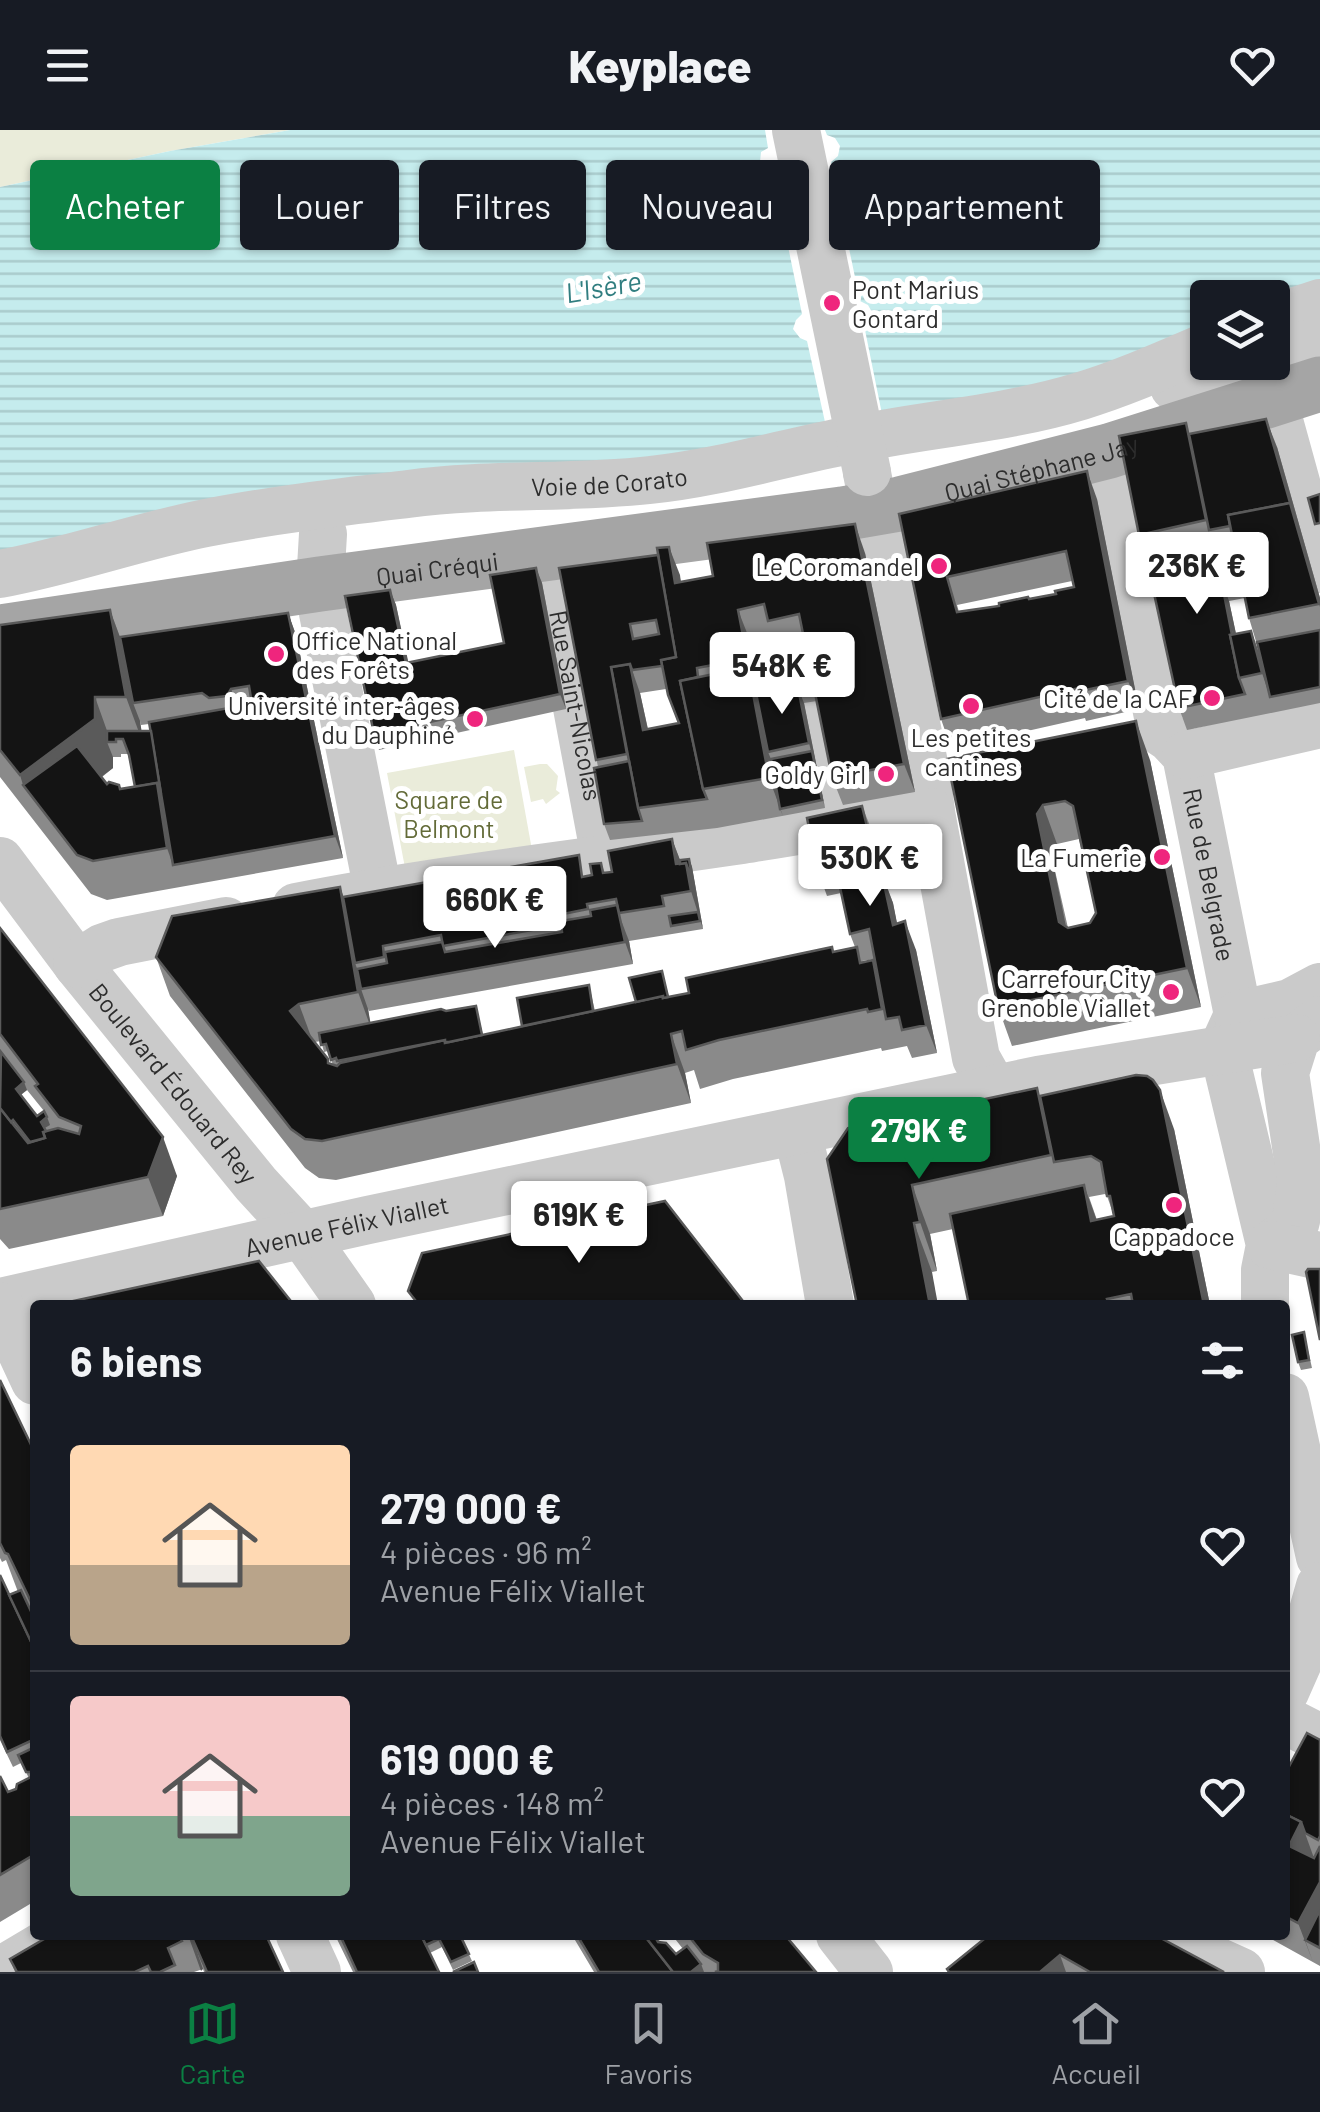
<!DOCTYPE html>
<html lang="fr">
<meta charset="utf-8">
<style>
body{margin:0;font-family:Barlow,sans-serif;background:#20242c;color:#f1f3f6;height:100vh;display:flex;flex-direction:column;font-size:38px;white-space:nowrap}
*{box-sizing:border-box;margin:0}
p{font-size:32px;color:#9ea1a6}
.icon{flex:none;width:55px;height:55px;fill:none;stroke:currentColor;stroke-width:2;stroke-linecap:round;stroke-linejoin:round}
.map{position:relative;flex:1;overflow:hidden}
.sheet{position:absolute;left:30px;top:1170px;width:1260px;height:640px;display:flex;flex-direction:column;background:#171b24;border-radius:10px;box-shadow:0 2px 8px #0004}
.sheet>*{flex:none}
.top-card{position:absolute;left:30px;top:30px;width:1260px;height:90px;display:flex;gap:20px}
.buttons{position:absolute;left:1190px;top:150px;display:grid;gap:20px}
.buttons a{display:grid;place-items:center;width:100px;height:100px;border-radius:10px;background:#171b24;box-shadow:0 2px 8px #0004;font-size:50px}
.price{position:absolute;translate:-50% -85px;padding:0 22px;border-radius:10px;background:#fff;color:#222;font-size:32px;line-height:65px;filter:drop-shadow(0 2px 5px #0008)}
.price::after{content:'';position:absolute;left:50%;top:60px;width:30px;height:22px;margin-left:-15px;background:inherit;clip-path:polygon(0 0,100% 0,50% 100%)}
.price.on{background:#0b8043;color:#fff}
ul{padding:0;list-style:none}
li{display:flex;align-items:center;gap:30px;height:250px;padding:0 40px}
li+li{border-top:2px solid #363941}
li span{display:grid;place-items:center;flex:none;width:280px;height:200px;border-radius:10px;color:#555}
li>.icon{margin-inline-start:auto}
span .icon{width:120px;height:120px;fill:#fffc;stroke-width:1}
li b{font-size:42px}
h2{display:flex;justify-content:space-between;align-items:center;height:120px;padding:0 40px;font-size:42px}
.chip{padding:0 35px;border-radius:10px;background:#171b24;box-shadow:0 2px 8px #0004;font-size:35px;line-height:90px}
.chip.on{background:#0b8043;color:#fff}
header{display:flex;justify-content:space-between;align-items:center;height:130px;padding:0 40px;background:#171b24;font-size:45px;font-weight:800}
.menu{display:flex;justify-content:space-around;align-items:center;height:140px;border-top:2px solid #363941;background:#171b24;font-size:28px;color:#9ea1a6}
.menu a{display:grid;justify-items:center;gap:5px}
.menu .on{color:#0b8043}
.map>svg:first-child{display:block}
.park{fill:#eaecda}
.water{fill:url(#water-rules)}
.pier{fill:#fff}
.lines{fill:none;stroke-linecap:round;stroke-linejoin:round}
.minor{stroke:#cacaca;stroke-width:48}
.major{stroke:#a5a5a5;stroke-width:55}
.minor-bridge{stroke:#cacaca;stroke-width:48}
.wall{fill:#8a8a8a;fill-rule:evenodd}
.shaded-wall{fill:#5a5a5a}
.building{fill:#141414;stroke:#5a5a5a;stroke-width:2.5;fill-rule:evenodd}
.poi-dot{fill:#ef257d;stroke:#fff;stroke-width:4}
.labels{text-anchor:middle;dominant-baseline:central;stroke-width:10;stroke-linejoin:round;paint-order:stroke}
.poi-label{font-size:25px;fill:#2d2d2d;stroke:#fff;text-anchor:end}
.street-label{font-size:25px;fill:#2d2d2d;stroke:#fff}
.park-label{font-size:25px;fill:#636b38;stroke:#fff}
.water-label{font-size:28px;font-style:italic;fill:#317e80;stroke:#fff}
</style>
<header><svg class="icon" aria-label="menu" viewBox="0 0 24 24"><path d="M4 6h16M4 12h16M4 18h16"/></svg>Keyplace<svg class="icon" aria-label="heart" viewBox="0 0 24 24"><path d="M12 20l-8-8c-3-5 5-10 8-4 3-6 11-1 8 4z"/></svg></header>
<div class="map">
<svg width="1320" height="1842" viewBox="0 0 1320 1842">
<defs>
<pattern id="water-rules" width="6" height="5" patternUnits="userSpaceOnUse" patternTransform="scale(2.5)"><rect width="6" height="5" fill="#c5eced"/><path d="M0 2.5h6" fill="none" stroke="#aacbcc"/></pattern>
</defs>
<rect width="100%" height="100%" fill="#fff"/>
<g class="park">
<path d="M0,0H290L170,21L0,57Z"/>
<path d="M514,620L532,720L406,743L387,643Z"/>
<path d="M540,634H547L558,646L556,660L560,663L546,674L543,669L531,672L524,637Z"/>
</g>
<path class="water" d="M290,0H1320V158L1272,168H1208L1207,198L1084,258L0,432V57L170,21Z"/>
<path class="pier" d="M765,0H825L827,5L835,8L840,16L838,26L831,32L860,171L868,175L873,184L872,194L865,200L885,299L829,310L807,211L800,208L793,199L796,190L802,184L773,44L765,41L760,32L761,22L768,18Z"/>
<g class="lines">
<g class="minor">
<path d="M1272,189L1320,173"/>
<path d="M1272,225L1308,214H1320"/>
<path d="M1174,257L1247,232"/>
<path d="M1273,269L1320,439"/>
<path id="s1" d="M1109,321L1111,348L1161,602L1170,608L1186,625L1238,885L1223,918L1270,1115L1265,1140V1175"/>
<path d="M867,343L927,649L931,682L976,928L994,960"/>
<path d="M323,404L320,454L323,483L378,761"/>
<path id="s2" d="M548,423L605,727"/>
<path id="s3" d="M0,444C70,431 136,407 206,393C272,380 341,372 408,364C488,353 570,359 650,350C718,343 783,323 850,310C926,294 1006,289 1081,266C1124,253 1166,234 1208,216"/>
<path d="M813,572L838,693"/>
<path d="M1186,625L1320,594"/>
<path id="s4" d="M0,731L77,834L256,1054L302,1104L352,1175"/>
<path d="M296,777C444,748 593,732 742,710C805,700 867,689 931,682"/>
<path d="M77,834L102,818L119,812L226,791"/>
<path d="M1238,885L1290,873L1320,857"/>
<path d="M797,1002L808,1046L830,1175"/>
<path d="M1270,1115L1288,1102L1296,1091L1301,1050L1285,943L1296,908L1320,890"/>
<path d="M1270,1115L1320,1126"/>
<path id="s5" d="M0,1172L368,1090L1038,950L1296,908"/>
<path d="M0,1176L35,1251"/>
<path d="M1285,1267L1320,1427"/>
<path d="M1285,1562L1299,1530L1320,1456"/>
<path d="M1285,1590L1320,1608"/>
<path d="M300,1805L317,1842"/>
<path d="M840,1805L869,1842"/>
<path d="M1152,1805L1190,1825L1201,1824L1241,1842"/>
<path d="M0,1841L61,1805"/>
</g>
<path class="major" id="s6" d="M0,502L320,454L842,384L900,374L1109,321L1320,254"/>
<path class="minor-bridge" d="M796,0L867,342"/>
</g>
<g class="wall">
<path d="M1186,293L1189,304L1277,317L1320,468V573L1187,600L1179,578L1145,422L1139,405ZM1245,468L1249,488L1261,528L1251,501L1236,504L1229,471Z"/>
<path d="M1097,369L1139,579L1086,591L1085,588L951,618L941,589L899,384ZM1072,451L1074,457L1056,464L999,476L959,482L957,475Z"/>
<path d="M669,417L681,452L865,423L915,662L843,675L832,647L817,571L804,573L825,678L717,698L610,710L604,694L598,637L559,438L658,425ZM772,503L774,509V535L780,553L758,557L749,508ZM666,559L678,593L648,599L640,563Z"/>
<path d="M536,438L542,453L566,579L379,620L374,604L390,460L396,475L408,533L504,513Z"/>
<path d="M110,480L120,507L288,483L296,505L343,728L107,770L91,764L0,647V495ZM140,591L141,595L149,594L151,601H141ZM121,624H128L135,657L120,659L107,654L102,647L113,638V627H121Z"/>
<path d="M947,629L1150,630L1201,877L1012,916L998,877ZM1079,709L1096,783L1090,793L1068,798L1051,723L1057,714Z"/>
<path d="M862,676L883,728L889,753L886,754L893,773L897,794L916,820L937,923L912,928L907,916L882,921L881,918L733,949L700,959L694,940L685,943L691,973L336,1050L319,1048L305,1038L170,866L156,827L340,757L343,767L586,746L592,745L601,733L605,743L612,742L672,709L680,730L689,729L692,737L703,799L629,811L633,834L369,881L368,879L370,893L476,876L483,905L522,896L589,855L595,881L636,872L662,841L669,867L689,863L855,817L850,804L841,763L827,766L817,738ZM875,829L877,841L862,831ZM321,911L324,922L328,921L333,935L329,933L315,912Z"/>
<path d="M0,798L177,1046L163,1086L9,1119L0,1109ZM27,960L44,981L37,986L21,965Z"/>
<path d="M1037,958L1040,968L1174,999L1210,1175H969L953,1099L930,1104L937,1141L932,1142L827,1029ZM1105,1064L1107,1066L1114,1086L1097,1090L1089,1067Z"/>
<path d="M1304,1202L1312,1238L1301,1240L1298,1232Z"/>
<path d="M0,1250L35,1323V1771L0,1792V1646L8,1662L16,1659L29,1648L21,1633L13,1637L0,1610V1445L9,1465L18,1462L6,1430L2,1432L0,1428Z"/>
<path d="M1320,1610V1836L1264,1805H1285V1644Z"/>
<path d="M51,1805H266L283,1842H204L203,1839L194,1842H15L10,1829Z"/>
<path d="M335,1805H460L472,1831L453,1840L442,1817L430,1823L439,1842H353Z"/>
<path d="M572,1805H657L660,1812L676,1824L683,1819L672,1805H785L816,1842H594Z"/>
<path d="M904,1805H926L923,1809L905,1808Z"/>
<path d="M989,1805L1224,1842H948L947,1839Z"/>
</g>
<g class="shaded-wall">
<path d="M1266,289L1277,317L1320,468V477Z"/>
<path d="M1087,341L1097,369L1139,579L1128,551Z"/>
<path d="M855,394L865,423L915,662L904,634Z"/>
<path d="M669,417L680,445L685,482L675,453Z"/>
<path d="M536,438L542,453L566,579L560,564Z"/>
<path d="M1221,449L1229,471L1245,546L1242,547Z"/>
<path d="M390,460L396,475L412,549L406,533Z"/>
<path d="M110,480L128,529L133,573L140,591L144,616L126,567Z"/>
<path d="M738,480L749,508L770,621L768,622L773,634L780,679L783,686L769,648Z"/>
<path d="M288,483L296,505L343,728L335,706Z"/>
<path d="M1251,501L1265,540L1270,567L1262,543Z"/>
<path d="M630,534L640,563L654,628L643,600Z"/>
<path d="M798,558L804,573L825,678L809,613Z"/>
<path d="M231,559L239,581L235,588L227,566Z"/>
<path d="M95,567L111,612H107L113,627V638L48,687L23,655L20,645Z"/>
<path d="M1136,591L1150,630L1201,877L1187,838Z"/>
<path d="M157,653L166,677L173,735L167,718Z"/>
<path d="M1043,675L1057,714L1051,723L1073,831L1059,792L1037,684Z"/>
<path d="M873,700L883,728L889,753L879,725Z"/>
<path d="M672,709L683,738L684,755L687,763L676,734Z"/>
<path d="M689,729L692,737L703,799L691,761L686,733Z"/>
<path d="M882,745L893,773L903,823L893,795Z"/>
<path d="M340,757L354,796L355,833L364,858L361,859L368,879L372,901L358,862Z"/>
<path d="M621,790L629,811L633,834L625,812Z"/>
<path d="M905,791L916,820L937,923L926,895Z"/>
<path d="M299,874L313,912L290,881Z"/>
<path d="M671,904L685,943L691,973L677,934Z"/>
<path d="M24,952L27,960L19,966L16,959Z"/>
<path d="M1160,960L1174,999L1210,1175H1204Z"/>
<path d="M47,987L50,995L43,999L41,992Z"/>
<path d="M163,1007L177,1046L163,1086L148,1047Z"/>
<path d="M912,1055L930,1104L937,1141L920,1092Z"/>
<path d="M1084,1055L1098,1094L1091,1091Z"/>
<path d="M914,1093L932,1142L938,1175H930Z"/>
<path d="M1301,1692L1315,1731L1289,1716Z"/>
<path d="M1320,1752V1818L1305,1810L1313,1832L1298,1793Z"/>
<path d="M188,1805H199L200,1824L193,1810L203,1839L201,1841Z"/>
<path d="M1060,1825L1066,1842H1040Z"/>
<path d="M701,1834L704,1842H691Z"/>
</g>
<g class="building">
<path d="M1266,289L1293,383L1290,373L1228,385L1230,396L1209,400L1189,304Z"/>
<path d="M1186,293L1206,390L1139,405L1119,306Z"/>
<path d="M1087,341L1128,551L1076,562L1075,559L941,589L899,384ZM1066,421L1074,457L1055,461L1056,464L1029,469L1028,467L999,473V476L957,482L947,447Z"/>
<path d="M1320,364V393L1315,394L1308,368Z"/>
<path d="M1290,373L1319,474L1249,488L1228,385Z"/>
<path d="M855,394L904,634L832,647L799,484L768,491L764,474L738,480L751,547L748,537L736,539L734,531L697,538L698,547L680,551L703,659L707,669L638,678L611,537L630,534L643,600L679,593L668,565L661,530L676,527L657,418L669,417L675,453L713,446L707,413Z"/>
<path d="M1231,403L1240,445L1221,449L1232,505H1230L1239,548L1245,564L1179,578L1145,422Z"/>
<path d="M658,425L676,527L661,530L662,536L632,540L630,534L611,537L627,624L596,630L559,438ZM656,490L659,504L633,509L630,494Z"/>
<path d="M536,438L560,564L374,604L345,466L390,460L406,533L504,513L490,445Z"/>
<path d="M110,480L126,567H95V589L20,645L0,620V495Z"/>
<path d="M288,483L335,706L173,735L149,592L252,574L249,556L231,559L227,566L209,568L202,563L133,573L120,507Z"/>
<path d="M1320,500V557L1270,567L1257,512Z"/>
<path d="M1251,501L1262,543L1239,548L1230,505Z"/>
<path d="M789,506L790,511L802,509L807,532L774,535L769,510Z"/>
<path d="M748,537L769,648L703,659L680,551Z"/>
<path d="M780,553L783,559L798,558L809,613L768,622L755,558Z"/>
<path d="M1136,591L1187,838L998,877L947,629ZM1065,671L1073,676L1096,783L1090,793L1068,798L1059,792L1037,684L1043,675Z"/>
<path d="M107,601H151L161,664L157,653L135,657L129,625L123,609H116V612H107Z"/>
<path d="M77,616L107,654L109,652L119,655L120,659L157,653L167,718L93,731L77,725L23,655Z"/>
<path d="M812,621L822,670L780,679L771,629Z"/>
<path d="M629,631L638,678L642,691L604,694L594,638Z"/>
<path d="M862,676L868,701L873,700L879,725L865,728L868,748L882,745L893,795L905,791L926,895L902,900L899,887L886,889L869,799L850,804L835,734L817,738L807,688Z"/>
<path d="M672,709L676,734L686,733L691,761L662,766L664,776L619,783L616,769L587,774L588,779L558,785L560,795L443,816L441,805L383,816L384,827L355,833L343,767L579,725L582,747L592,745L590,734L601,733L603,743L612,742L608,721Z"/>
<path d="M689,729L693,753L686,733L680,734V730Z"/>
<path d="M340,757L358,862L299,874L290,881L328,929V933L337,936L340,933L445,910V913L663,866V868L689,863L686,848L832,817L833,822L857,817L860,833L873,830L882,879L868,882L867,879L719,910L686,920L682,901L671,904L677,934L322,1011L305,1009L291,999L156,827L172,786Z"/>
<path d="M617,775L625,812L361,859L357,839L387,833L385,822L442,812L445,822L562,802L561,791L591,786L590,780Z"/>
<path d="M698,782L700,791L671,796L669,786Z"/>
<path d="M0,798L163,1007L148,1047L0,1079V978L28,1013L45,1008L43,1002L58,998L79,1004L81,996L59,987L35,956L38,954L0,904Z"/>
<path d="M662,841L668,867L663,868V866L636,872L629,848Z"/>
<path d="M589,855L593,881L522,896L517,868Z"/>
<path d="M476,876L482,905L449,912H445V910L337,931L336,928L331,930L326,914L321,915L319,903L441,879L446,881Z"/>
<path d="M1,922L24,952L16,959L37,986L44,981L47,987L41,992L46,1001L43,1002L45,1008L30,1012L13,990L11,992L0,978Z"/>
<path d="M1136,945L1147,946L1153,950L1160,960L1204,1175H1133L1131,1164L1107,1169L1109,1175H969L950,1084L1084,1055L1091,1091L1114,1086L1110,1066H1107L1101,1032L1091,1026L1054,1032L1040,966Z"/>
<path d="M1037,958L1051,1025L912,1055L920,1092L914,1093L930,1175H857L827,1029L848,998Z"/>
<path d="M665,1071L746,1175H419L408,1161L422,1123Z"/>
<path d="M259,1131L294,1175H55Z"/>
<path d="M1308,1139H1320V1210L1306,1142Z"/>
<path d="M1304,1202L1309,1230L1298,1232L1292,1205Z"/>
<path d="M0,1250L35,1323V1488L32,1482L34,1478L8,1424L5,1423L0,1413Z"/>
<path d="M0,1445L35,1520V1609L7,1622L0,1606Z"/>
<path d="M21,1460L35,1490L34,1518L9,1465Z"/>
<path d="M1307,1603L1320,1610V1706L1318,1710L1305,1703L1301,1692L1285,1684V1644Z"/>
<path d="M35,1617V1642H26L18,1625Z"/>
<path d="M35,1645V1724L0,1745V1646L8,1662L16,1659L17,1654Z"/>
<path d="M1285,1684L1301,1692L1289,1716L1314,1728L1320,1716V1752L1298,1793L1285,1786Z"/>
<path d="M1320,1780V1818L1305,1810Z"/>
<path d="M51,1805H179L182,1811L168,1818L175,1835L160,1842H151L148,1836L135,1842H17L10,1829Z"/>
<path d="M197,1805H266L283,1842H207L193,1810Z"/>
<path d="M340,1805H421L439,1842H357Z"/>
<path d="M421,1805H460L469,1824L451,1832L439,1809L426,1815Z"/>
<path d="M577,1805H644L673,1842H599Z"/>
<path d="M644,1805H654L658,1812L666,1813L676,1824L687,1816L701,1834L691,1842H673Z"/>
<path d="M688,1805H785L816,1842H715L718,1841V1833L703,1824Z"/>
<path d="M989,1805H1155L1224,1842H1090L1060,1825L1040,1842H949L947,1839Z"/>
<path d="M474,1832L478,1842H453Z"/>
</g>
<g class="poi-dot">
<circle cx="832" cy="173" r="10"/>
<circle cx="939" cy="436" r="10"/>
<circle cx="276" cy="524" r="10"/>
<circle cx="1212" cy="568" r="10"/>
<circle cx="971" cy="576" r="10"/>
<circle cx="475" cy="589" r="10"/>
<circle cx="886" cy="644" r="10"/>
<circle cx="1162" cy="727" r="10"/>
<circle cx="1171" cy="862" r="10"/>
<circle cx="1174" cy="1075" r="10"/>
</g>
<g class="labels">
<g class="poi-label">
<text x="852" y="159" text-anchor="start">Pont Marius<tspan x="852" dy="29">Gontard</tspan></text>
<text x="919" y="436">Le Coromandel</text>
<text x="296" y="510" text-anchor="start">Office National<tspan x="296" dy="29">des Forêts</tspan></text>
<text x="1192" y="568">Cité de la CAF</text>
<text x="455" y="575">Université inter-âges<tspan x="455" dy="29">du Dauphiné</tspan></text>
<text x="971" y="607" text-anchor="middle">Les petites<tspan x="971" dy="29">cantines</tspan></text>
<text x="866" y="644">Goldy Girl</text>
<text x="1142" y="727">La Fumerie</text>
<text x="1151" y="848">Carrefour City<tspan x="1151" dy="29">Grenoble Viallet</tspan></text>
<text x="1174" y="1106" text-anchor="middle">Cappadoce</text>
</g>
<g class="street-label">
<text stroke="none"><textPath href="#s6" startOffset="1055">Quai Stéphane Jay</textPath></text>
<text stroke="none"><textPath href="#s3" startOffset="618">Voie de Corato</textPath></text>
<text stroke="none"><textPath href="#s6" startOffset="442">Quai Créqui</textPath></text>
<text stroke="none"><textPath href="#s2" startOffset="155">Rue Saint-Nicolas</textPath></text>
<text stroke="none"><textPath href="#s1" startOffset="442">Rue de Belgrade</textPath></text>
<text stroke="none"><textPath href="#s4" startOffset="282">Boulevard Édouard Rey</textPath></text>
<text stroke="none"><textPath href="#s5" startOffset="355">Avenue Félix Viallet</textPath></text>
</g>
<g class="park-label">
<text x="449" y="669">Square de<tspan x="449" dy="29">Belmont</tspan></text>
</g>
<g class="water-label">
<text transform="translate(603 156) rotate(-10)">L'Isère</text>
</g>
</g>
</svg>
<div class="buttons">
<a><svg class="icon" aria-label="layers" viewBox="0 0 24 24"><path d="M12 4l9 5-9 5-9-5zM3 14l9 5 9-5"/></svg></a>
</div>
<b class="price" style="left:1197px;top:487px">236K €</b>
<b class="price" style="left:782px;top:587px">548K €</b>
<b class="price" style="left:870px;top:779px">530K €</b>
<b class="price" style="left:495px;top:821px">660K €</b>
<b class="price on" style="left:919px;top:1052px">279K €</b>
<b class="price" style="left:579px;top:1136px">619K €</b>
<div class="top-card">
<a class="chip on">Acheter</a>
<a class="chip">Louer</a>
<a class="chip">Filtres</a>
<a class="chip">Nouveau</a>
<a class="chip">Appartement</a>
</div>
<section class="sheet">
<h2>6 biens<svg class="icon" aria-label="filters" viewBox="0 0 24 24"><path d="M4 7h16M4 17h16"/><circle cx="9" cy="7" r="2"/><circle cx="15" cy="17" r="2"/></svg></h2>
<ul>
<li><span style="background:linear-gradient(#ffd9b3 60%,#b9a48a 0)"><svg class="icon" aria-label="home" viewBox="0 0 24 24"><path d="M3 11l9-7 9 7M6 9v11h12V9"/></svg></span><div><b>279 000 €</b><p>4 pièces · 96 m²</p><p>Avenue Félix Viallet</p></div><svg class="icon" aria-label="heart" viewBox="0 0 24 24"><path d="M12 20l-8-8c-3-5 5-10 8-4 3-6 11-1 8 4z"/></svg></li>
<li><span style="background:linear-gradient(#f6c9c9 60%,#7fa58c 0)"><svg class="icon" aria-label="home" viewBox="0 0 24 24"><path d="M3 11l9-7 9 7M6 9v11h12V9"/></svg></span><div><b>619 000 €</b><p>4 pièces · 148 m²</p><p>Avenue Félix Viallet</p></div><svg class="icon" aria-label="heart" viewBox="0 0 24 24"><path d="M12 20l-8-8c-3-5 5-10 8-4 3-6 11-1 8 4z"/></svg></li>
</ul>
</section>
</div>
<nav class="menu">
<a class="on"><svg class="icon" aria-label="map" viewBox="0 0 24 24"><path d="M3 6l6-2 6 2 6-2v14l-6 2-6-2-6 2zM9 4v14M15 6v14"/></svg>Carte</a>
<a><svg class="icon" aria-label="saved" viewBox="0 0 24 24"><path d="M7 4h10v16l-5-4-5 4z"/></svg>Favoris</a>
<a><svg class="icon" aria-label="home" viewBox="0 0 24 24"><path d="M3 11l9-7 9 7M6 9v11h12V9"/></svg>Accueil</a>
</nav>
